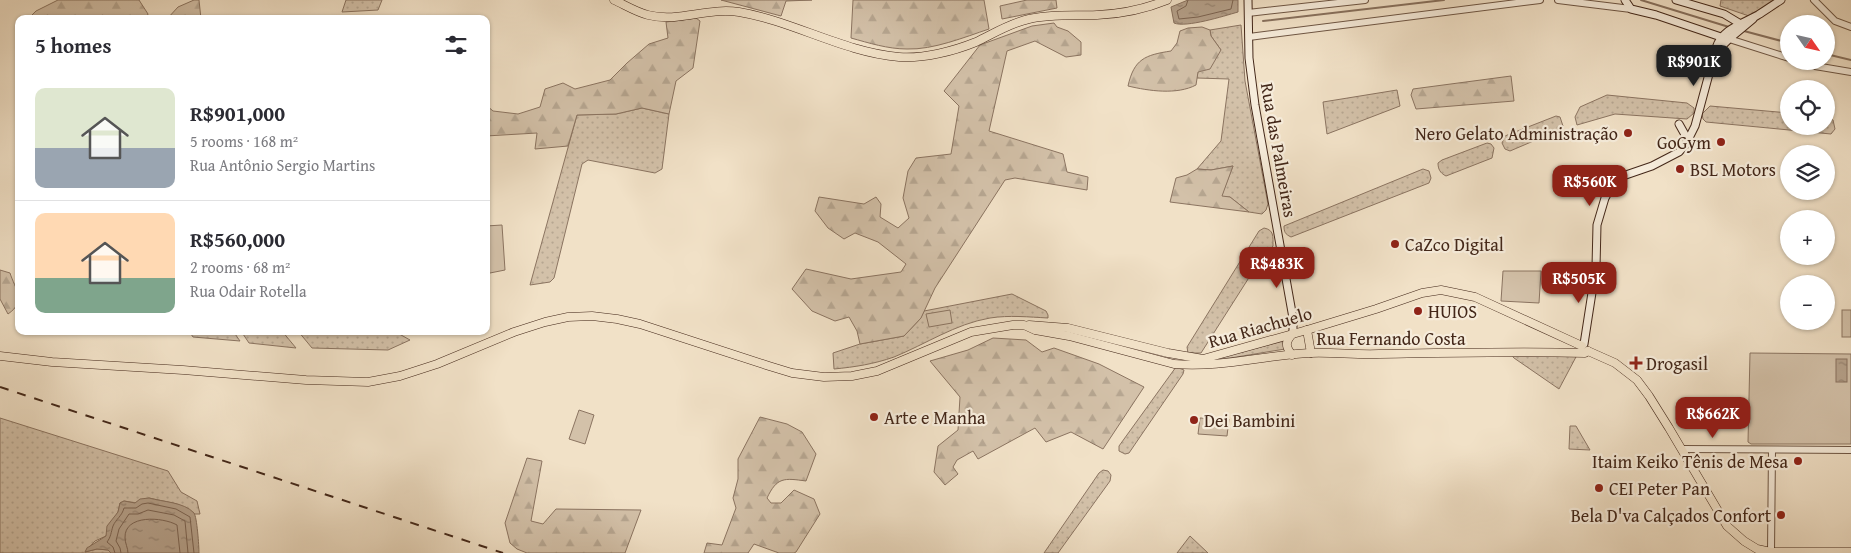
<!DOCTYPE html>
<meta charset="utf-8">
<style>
body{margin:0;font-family:"Gentium Book Plus",serif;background:#f2f2f3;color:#2b2b33;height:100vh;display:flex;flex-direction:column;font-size:19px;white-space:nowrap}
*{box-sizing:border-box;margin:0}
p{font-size:16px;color:#7c7c81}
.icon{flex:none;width:28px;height:28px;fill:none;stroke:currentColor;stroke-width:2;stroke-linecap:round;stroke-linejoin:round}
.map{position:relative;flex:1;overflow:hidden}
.sheet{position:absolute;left:15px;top:15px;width:475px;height:320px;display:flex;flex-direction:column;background:#fff;border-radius:10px;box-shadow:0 1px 4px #0004}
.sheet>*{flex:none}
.needle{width:32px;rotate:124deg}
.controls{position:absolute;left:1780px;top:15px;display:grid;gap:10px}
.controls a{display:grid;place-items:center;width:55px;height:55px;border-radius:50%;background:#fff;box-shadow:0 1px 4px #0004;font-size:25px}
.price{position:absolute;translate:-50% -42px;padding:0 11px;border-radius:10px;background:#8f2418;color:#fff;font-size:16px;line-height:32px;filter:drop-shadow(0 1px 2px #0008)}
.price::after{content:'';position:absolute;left:50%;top:30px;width:15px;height:11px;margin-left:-8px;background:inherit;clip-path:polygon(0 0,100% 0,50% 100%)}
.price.current{background:#222;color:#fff}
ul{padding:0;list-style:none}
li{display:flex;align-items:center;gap:15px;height:125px;padding:0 20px}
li+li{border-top:1px solid #e1e1e2}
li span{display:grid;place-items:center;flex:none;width:140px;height:100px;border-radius:10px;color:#555}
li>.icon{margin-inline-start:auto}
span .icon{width:60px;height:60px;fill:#fffc;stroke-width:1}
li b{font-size:21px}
h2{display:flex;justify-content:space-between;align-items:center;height:60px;padding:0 20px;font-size:21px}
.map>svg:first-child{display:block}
.green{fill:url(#green-dots);stroke:#8b7461}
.forest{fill:url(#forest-firs);stroke:#8b7461}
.pitch{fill:#d3c1a9;stroke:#8b7461}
.water{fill:url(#water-ripples);stroke:#88715e}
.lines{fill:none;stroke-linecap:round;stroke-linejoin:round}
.shore{stroke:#7c6452;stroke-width:1}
.stream{stroke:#88715e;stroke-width:2}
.tertiary-casing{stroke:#6e5644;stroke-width:8}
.secondary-casing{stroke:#432719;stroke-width:9}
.primary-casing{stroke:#432719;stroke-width:9}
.tertiary{stroke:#f6ecdb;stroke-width:6}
.secondary{stroke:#f6ecdb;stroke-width:7}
.primary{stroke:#f1e1c7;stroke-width:8}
.rail{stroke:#432719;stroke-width:2;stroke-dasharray:9 9;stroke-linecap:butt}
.poi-dot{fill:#8f2418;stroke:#f6ecdb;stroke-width:2}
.labels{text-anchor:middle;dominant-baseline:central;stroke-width:4.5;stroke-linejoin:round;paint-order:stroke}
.poi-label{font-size:18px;fill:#432719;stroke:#f6ecdb;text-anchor:start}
.street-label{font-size:18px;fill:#432719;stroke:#f6ecdb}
</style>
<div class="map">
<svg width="1851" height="553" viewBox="0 0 1851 553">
<defs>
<pattern id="green-dots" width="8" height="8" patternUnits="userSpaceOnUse" patternTransform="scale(1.25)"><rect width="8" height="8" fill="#d3c1a9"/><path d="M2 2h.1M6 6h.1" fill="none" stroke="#b6a691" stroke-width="1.8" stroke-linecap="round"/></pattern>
<pattern id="forest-firs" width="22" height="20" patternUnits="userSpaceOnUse" patternTransform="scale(1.25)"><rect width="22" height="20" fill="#d3c1a9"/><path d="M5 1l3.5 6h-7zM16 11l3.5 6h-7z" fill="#b6a691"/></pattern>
<pattern id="water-ripples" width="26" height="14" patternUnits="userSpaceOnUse" patternTransform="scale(1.25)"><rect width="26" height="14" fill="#b6a28c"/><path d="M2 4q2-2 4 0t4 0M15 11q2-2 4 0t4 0" fill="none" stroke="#968472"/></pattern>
</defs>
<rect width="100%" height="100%" fill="#f1e1c7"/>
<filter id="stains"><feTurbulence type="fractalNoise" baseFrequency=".004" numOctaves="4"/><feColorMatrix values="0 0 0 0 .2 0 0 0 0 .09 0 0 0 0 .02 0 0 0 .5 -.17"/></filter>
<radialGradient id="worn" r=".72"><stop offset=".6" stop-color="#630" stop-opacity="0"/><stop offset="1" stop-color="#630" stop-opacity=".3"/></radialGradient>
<g class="green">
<path d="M346,0H382L378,10L342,12Z"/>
<path d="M1721,0H1773L1749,16L1720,6Z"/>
<path d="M1241,25L1245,81L1268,204L1266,210L1262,214L1249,212L1230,197H1221L1233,166L1211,170L1197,169L1221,141L1229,79L1197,78L1198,71L1221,50L1211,36L1210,30Z"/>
<path d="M1397,90L1400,106L1327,134L1323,102Z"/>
<path d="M1607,95L1687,103L1694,108V113L1687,119L1615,114L1577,125L1575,117L1580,107Z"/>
<path d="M1710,106L1789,113V126H1826V117L1833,120L1835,129L1831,134L1706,122L1703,119L1702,114Z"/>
<path d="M642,108L669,114L662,169L655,173L588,160L582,164L554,278L550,282L530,285L577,115L616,114Z"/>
<path d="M1556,116L1560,117L1563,126L1557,131L1510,151L1505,149L1502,143L1505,136Z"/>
<path d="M1487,143L1491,144L1494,148L1492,158L1446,176C1440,173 1438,169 1438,163L1442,160Z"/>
<path d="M1423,169L1429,171L1431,178L1429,183L1291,237C1285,234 1284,232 1284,226Z"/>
<path d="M1264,228C1274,230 1273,236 1273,246L1250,276L1201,353H1188L1187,347L1259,231Z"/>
<path d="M1012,294L1046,311L1048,315V318C1029,317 1009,315 990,318C955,324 926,344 894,357C874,364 855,367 834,369L833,353L860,344L904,336L920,319L924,311Z"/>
<path d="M189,331H233L240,341L193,337Z"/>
<path d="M241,331H282L296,348L249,343Z"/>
<path d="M298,331H394L410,340L388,350L312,348Z"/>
<path d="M1284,341L1285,349L1206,362V361Z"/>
<path d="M1514,355H1577L1559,389L1514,358L1512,356Z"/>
<path d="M1176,367L1184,370L1183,374L1129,453L1125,454L1119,451V446Z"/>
<path d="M0,418L168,471L181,492L197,501L200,514H194L177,504L149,498L136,503L124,501L120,503L118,512L106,536L95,541L85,552L97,549L109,550L111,553H0Z"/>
<path d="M1570,426H1576L1590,450L1569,449Z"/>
<path d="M1103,470L1108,471L1111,475L1110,481L1058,553H1044L1099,473Z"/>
<path d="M1190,536L1208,553H1177Z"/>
</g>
<g class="forest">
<path d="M58,0H139L148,14L146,19H28L36,11Z"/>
<path d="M194,0H199L201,19H167L178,7Z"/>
<path d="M721,0H812L786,1L781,16Z"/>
<path d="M853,0H984L989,29C965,37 933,50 907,49C888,49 869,43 851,38Z"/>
<path d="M1027,0H1056L1057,8L1002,19L1000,6Z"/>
<path d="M696,18L700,21L693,68L676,81L669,114L642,108L616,114L577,115L568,146L535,149L537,133L486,136V105L493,111L518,114L540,107L545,89L563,83L575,89L610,80L627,63L649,44L668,38L666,22Z"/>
<path d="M1054,23L1057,27L1068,31L1081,42V55L1066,57L1035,41L1007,51L989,131L1063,154L1067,172L1088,177L1087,190L1015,178L1005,180L935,288L921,318L904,336L860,344L857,331L849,317L835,321L812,311L792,289L806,269L851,279L901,272L906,264L878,242L855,233L844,239L828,228L815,211L819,197L864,204L876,197L881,204L880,217L898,228L909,218L903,198L908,171L916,158L951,154L959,106L944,91L980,45L1032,26Z"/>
<path d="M1202,27L1210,30L1211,36L1221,50L1210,69L1198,72L1196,85C1177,95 1149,91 1128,86C1134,59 1145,55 1171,51L1177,43L1180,31L1188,28Z"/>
<path d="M1511,76L1514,101L1416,109L1411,95L1413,89Z"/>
<path d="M1233,166L1222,196L1230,197L1249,212L1170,202L1176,178L1187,175L1197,169L1211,170Z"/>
<path d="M0,270L10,273C15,289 27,301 8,314L0,299Z"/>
<path d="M993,338L1026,340L1042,352L1054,348L1099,364L1144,387L1103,449L1071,432L1046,442L1035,428L978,459L973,451L957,460L953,467L958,474L945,485L934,472L938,446L958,430L960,397L930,361L968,350Z"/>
<path d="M760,417L787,424L802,432L816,454L806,481C784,478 777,477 767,498L771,503H781L794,490L814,499L820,514L796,552L794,553H779L754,544L748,553H704L707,543L722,545L736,508L733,498L738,479V459Z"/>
<path d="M527,458L542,461L531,521L543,524L556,509L641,510L625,553H527L517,549L510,543L505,523Z"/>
</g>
<g class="pitch">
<path d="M502,225L505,270L490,273L487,271L486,226Z"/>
<path d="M1503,271H1541L1539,303L1501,301Z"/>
<path d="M950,310L952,323L929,327L926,314Z"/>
<rect x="1842" y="310" width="9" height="27"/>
<path d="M1750,353L1851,354V444H1751L1748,442Z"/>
<path d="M579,410L594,415L585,444L569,439Z"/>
<path d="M1200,418L1229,419L1227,436L1198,434Z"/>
</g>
<g class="water">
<path d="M1188,0H1238V12C1224,16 1186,28 1174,23L1171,7Z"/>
<rect x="1836" y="359" width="11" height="23"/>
<path d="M149,498C163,502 184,502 194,513C197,517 199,546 199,553H111L108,550L97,549L85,552L87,548L106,536L107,526L118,512L120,503L124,501L135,503L140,499Z"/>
</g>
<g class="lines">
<g class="shore">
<path d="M1188,0L1186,6L1177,11L1179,19L1198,17L1231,9L1233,0"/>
<path d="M115,553L113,547L107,542C111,537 111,532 113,526C116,519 122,516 124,508H136L142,504L148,503L176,509L190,517L194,553"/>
<path d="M121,553L120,548L116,541L119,529L129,514H138L148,510L174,515L185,521L188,553"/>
<path d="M128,553C128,548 125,543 125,538C124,514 163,517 177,525L180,553"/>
</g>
<g class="stream">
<path d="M1641,0L1729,27"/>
<path d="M1263,21L1444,0"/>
<path d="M1744,31L1789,43"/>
<path d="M1826,54L1851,60"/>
</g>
<defs>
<g id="tertiary">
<path d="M1558,0L1631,9"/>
<path d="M1814,0L1835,21L1851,27"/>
<path d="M1248,13L1365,0"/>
<path d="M1249,37L1540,0"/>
<path d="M1726,38L1789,58"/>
<path d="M1798,61L1815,66L1851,72"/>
<path d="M1682,449L1851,450"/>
<path d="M1771,552L1772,450"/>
</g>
<g id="secondary">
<path d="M1248,0L1249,58L1255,105L1293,318V333"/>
<path d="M1625,0L1631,9L1656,15L1721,37"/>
<path d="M1676,0L1724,14L1739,23"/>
<path d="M1717,51L1729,39L1753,19"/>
<path d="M1679,124L1688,140"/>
<path d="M1584,344L1596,267L1597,225L1605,198L1611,187L1620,177L1652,166L1679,152L1686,144L1695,126L1716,48C1722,29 1742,24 1758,15C1766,10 1773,5 1781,0"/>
</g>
<g id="primary">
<path d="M614,0C625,5 636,12 648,15C678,23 708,7 739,12C793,21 843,52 899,57C923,59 954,51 976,42C993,34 1010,23 1029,19C1051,14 1074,16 1097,15C1120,14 1145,9 1167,0"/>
<path d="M1029,325L1068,328L1168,353L1203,359L1307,330L1376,309L1422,293L1441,290L1475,297L1582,346"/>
<path d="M1307,330L1311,353"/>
<path d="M1588,351L1615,363L1637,380L1649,396L1669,428L1727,526L1744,541L1757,549L1771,552H1851"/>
<path d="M1292,355C1285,346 1285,342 1293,333"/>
<path d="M0,356L52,362L183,370L306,380L368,382L400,376L437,364L514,332L545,322L568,317L592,316L617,319L640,324L769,366L792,373L824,377L852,376L877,371L971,332L1013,325H1024L1035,330L1069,336L1174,364C1220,368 1265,355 1310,353C1333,352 1356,355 1379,354C1448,353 1517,351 1585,353L1588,351"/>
</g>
</defs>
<use href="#tertiary" class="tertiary-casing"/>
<use href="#secondary" class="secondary-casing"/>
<use href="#primary" class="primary-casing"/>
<use href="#tertiary" class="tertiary"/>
<use href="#secondary" class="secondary"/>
<use href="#primary" class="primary"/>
<path class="rail" d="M0,387L503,553"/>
</g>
<g class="poi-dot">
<circle cx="1628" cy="133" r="5"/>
<circle cx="1721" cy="142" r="5"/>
<circle cx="1680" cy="169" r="5"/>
<circle cx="1395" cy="244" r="5"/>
<circle cx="1418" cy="311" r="5"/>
<path d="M1633.5 355.5h5v5h5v5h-5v5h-5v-5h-5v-5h5z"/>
<circle cx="874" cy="417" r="5"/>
<circle cx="1194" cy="420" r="5"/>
<circle cx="1798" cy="461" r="5"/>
<circle cx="1599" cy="488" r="5"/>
<circle cx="1781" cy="515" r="5"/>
</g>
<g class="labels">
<g class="poi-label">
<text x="1618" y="133" text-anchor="end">Nero Gelato Administração</text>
<text x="1711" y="142" text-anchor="end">GoGym</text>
<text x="1690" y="169">BSL Motors</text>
<text x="1405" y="244">CaZco Digital</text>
<text x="1428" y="311">HUIOS</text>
<text x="1646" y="363">Drogasil</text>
<text x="884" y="417">Arte e Manha</text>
<text x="1204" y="420">Dei Bambini</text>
<text x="1788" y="461" text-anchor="end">Itaim Keiko Tênis de Mesa</text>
<text x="1609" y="488">CEI Peter Pan</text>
<text x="1771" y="515" text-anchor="end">Bela D'va Calçados Confort</text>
</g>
<g class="street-label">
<text transform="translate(1279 150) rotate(80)">Rua das Palmeiras</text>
<text transform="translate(1260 327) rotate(-16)">Rua Riachuelo</text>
<text x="1391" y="338">Rua Fernando Costa</text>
</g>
</g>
<rect width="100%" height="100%" filter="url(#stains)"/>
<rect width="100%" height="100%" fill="url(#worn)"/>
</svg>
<div class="controls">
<a><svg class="needle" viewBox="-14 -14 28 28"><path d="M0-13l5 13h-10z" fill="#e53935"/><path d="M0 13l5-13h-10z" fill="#7c7c81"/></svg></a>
<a><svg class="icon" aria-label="locate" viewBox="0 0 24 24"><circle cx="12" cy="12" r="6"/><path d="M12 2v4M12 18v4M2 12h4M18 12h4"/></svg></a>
<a><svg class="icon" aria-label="layers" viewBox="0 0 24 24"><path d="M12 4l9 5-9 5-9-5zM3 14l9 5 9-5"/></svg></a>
<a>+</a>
<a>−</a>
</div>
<b class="price current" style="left:1694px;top:87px">R$901K</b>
<b class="price" style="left:1590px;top:207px">R$560K</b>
<b class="price" style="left:1277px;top:289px">R$483K</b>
<b class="price" style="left:1579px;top:304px">R$505K</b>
<b class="price" style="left:1713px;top:439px">R$662K</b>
<section class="sheet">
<h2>5 homes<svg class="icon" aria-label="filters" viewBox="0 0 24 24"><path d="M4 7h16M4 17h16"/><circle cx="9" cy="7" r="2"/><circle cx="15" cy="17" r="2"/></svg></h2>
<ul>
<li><span style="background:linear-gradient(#dfe7d0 60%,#9aa5b1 0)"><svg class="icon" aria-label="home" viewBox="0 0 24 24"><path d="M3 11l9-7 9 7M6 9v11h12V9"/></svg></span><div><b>R$901,000</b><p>5 rooms · 168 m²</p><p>Rua Antônio Sergio Martins</p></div></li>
<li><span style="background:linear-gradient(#ffd9b3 65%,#7fa58c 0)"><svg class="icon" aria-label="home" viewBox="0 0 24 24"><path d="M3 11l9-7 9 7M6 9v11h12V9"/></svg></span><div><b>R$560,000</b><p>2 rooms · 68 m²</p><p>Rua Odair Rotella</p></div></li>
</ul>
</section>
</div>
